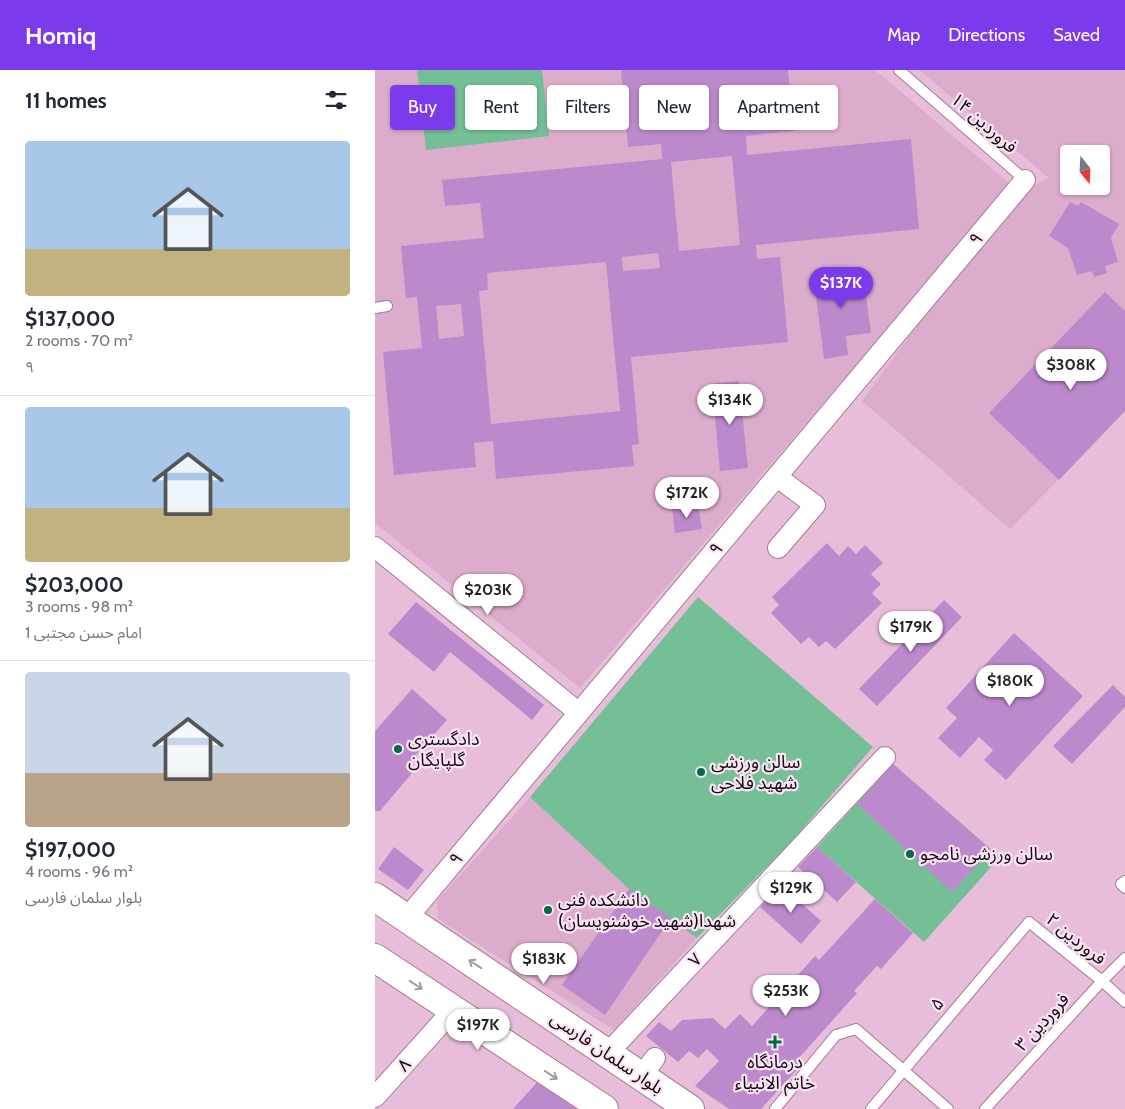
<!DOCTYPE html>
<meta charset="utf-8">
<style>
body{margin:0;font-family:Cabin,"Noto Sans Arabic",sans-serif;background:#f2f2f3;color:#1f2937;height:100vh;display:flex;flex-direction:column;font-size:19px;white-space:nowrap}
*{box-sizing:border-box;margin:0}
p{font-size:16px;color:#747a83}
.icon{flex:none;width:28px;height:28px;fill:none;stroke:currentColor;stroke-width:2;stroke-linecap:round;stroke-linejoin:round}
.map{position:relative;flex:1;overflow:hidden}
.side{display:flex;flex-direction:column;background:#fff;width:375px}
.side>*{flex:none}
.banner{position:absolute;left:15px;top:15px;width:475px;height:45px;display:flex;gap:10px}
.needle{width:32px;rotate:162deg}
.tools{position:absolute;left:685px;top:75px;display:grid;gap:10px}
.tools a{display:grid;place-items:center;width:50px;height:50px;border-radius:5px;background:#fff;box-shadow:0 1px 4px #0004;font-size:25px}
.price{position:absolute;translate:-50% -42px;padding:0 11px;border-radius:18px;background:#fff;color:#222;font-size:16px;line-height:32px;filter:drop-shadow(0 1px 2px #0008)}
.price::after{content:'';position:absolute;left:50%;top:30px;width:15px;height:11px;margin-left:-8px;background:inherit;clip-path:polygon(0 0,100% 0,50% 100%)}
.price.current{background:#7c3aed;color:#fff}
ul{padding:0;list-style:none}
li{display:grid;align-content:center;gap:10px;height:265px;padding:0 25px}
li+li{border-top:1px solid #e0e1e3}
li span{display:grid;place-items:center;height:155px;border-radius:5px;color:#555}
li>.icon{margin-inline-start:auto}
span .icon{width:90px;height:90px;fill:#fffc;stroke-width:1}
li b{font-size:21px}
h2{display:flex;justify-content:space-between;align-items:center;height:60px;padding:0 25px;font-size:21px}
.chip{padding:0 18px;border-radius:5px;background:#fff;box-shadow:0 1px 4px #0004;font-size:18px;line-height:45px}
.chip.current{background:#7c3aed;color:#fff}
header{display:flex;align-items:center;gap:30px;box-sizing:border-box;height:70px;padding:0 25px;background:#7c3aed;color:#fff}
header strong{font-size:24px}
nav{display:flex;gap:28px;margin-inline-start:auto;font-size:18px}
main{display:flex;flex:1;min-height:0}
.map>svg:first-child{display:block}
.built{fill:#dcaccc;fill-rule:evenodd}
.green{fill:#74bf95}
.building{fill:#bd89cd;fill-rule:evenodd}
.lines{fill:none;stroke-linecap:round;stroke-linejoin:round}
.lane-casing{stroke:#a27b96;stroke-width:12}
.street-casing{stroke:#a27b96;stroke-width:22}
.secondary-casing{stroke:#a27b96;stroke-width:30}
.lane{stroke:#fff;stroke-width:10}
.street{stroke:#fff;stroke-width:20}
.secondary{stroke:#fff;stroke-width:28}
.oneway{stroke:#a29ca0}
.poi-dot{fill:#016b42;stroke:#fbe5f4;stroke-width:2}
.labels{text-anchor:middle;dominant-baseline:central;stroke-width:4.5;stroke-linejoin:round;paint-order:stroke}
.street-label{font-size:18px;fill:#160812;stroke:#fbe5f4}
.poi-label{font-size:18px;fill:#160812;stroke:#fbe5f4;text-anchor:start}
</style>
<header>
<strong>Homiq</strong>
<nav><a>Map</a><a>Directions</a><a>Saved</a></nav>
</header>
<main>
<section class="side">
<h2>11 homes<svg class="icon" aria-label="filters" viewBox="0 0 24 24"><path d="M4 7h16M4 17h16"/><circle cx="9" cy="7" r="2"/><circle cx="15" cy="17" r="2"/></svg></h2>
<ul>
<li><span style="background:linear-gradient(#a9c7e8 70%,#c2b280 0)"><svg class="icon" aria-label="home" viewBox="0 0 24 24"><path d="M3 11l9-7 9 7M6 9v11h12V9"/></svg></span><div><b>$137,000</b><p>2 rooms · 70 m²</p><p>۹</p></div></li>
<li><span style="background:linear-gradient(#a9c7e8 65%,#c2b280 0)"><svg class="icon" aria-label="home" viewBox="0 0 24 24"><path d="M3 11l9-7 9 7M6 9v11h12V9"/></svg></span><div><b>$203,000</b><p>3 rooms · 98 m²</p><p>امام حسن مجتبی 1</p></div></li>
<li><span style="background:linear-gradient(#c9d6e8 65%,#b9a48a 0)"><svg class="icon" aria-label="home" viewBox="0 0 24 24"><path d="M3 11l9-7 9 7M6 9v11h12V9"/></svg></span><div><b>$197,000</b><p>4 rooms · 96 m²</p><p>بلوار سلمان فارسی</p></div></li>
</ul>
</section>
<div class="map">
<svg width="750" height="1039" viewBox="0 0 750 1039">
<rect width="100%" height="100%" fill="#e8bdda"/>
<g class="built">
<path d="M0,0H500L635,114L205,618L0,453Z"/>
<path d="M544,0H750V341L635,459L487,331L637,126L674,108ZM694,84H726V116H694Z"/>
<path d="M155,727L254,819L322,868L239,960L63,849L62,831Z"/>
</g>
<g class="green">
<path d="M42,0H167L174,66L51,80Z"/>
<path d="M323,527L498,677L415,773L322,868L254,819L155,727Z"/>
<path d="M518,694L625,787L549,872L442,777Z"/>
</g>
<g class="building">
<path d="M246,0H413L419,61L371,66L372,85L536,69L544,159L381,175L382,189L405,187L413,272L256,287L264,374L257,375L259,396L121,409L118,371L99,373L101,397L19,405L8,282L47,278L42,227L31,228L26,176L109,168L105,133L70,136L67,110L287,89L286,74L253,77ZM357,86L365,175L304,181L296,92ZM283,183L285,198L248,201L247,187ZM231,192L245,341L116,354L104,221L113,220L112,203ZM86,234L89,266L64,269L61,236Z"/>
<path d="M695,132L703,136L706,132L744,154L736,168L743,192L730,196L732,203L719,207L717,201L702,205L693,178L674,166Z"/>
<path d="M487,197L496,263L471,266L473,285L449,289L438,203Z"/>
<path d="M730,222L750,241V341L684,410L614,343Z"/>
<path d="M364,311L373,398L345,401L337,314Z"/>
<path d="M323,434L327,459L300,463L297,438Z"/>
<path d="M452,473L464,486L473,476L481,484L490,475L508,493L496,504L506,514L497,523L507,533L460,579L451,571L444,577L434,567L426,574L396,543L404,535L397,527Z"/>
<path d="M569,530L587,547L502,636L484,619Z"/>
<path d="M41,532L169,635L157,650L75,582L59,602L13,564Z"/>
<path d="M639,563L708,626L631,710L609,690L618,680L604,667L585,688L563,668L582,648L571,638Z"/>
<path d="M738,615L750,627V637L697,694L678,676Z"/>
<path d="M37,619L72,650L30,697L37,703L5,741H0V661Z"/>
<path d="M518,694L616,780L577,822L482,734Z"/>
<path d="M19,777L49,800L33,820L3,799Z"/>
<path d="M442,777L481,812L462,832L423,797Z"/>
<path d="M406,815L446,851L426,874L385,837Z"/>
<path d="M254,819L296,848L230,945L187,915Z"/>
<path d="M500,829L538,863L506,899L502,896L479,921L482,923L423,989L428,993L386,1039H354L320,1016L344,991L332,979L323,988L314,981L303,992L271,966L284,952L296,961L307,950L338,948L350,959L365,944L377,956L440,886L444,890Z"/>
<path d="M165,1009L211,1039H138Z"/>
</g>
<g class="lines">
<defs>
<g id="lane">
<path d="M524,0L650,110"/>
<path d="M0,238L12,236"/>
<path d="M750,811L746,814L750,818"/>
<path d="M400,1039L461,965L481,959L573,1039"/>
<path d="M496,1039L654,852L727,911L750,932"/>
<path d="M610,1039L727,911L750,888"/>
</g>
<g id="street">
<path d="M402,407L440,435L403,478"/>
<path d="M0,477L203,642"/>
<path d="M32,848L650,110"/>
<path d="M232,984L510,687"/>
<path d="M266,1007L280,988"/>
<path d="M0,1027L78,940"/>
</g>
<g id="secondary">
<path d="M0,827L315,1039"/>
<path d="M0,888L229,1039"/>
</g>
</defs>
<use href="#lane" class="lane-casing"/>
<use href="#street" class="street-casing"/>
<use href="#secondary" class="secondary-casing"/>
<use href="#lane" class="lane"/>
<use href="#street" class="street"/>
<use href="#secondary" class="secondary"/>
</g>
<defs><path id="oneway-shaft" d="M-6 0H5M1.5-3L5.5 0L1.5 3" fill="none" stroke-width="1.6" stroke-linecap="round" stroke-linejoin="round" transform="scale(1.25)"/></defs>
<g class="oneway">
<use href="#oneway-shaft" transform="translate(100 894) rotate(-146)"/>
<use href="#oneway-shaft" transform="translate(41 915) rotate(34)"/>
<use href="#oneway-shaft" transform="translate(176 1005) rotate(33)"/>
</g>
<g class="poi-dot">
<circle cx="23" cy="679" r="5"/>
<circle cx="326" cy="702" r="5"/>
<circle cx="535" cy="784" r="5"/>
<circle cx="173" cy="840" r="5"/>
<path d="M397.5 964.5h5v5h5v5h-5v5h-5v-5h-5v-5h5z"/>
</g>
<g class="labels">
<g class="street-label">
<text transform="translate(609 53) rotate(41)">فروردین ۱۴</text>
<text transform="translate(601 169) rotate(-50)">۹</text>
<text transform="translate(341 479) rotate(-50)">۹</text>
<text transform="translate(81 789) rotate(-50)">۹</text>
<text transform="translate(701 869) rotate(39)">فروردین ۲</text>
<text transform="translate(320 890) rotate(-47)">۷</text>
<text transform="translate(562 934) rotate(-50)">۵</text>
<text transform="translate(667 952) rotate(-48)">فروردین ۳</text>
<text transform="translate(232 983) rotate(34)">بلوار سلمان فارسی</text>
<text transform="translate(29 995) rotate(-48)">۸</text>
</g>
<g class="poi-label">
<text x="33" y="669">دادگستری<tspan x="33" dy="21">گلپایگان</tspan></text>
<text x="336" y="692">سالن ورزشی<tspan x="336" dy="21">شهید فلاحی</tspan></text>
<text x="545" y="784">سالن ورزشی نامجو</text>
<text x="183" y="830">دانشکده فنی<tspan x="183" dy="21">شهدا(شهید خوشنویسان)</tspan></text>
<text x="400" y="992" text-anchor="middle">درمانگاه<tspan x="400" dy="21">خاتم الانبیاء</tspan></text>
</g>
</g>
</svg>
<div class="tools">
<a><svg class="needle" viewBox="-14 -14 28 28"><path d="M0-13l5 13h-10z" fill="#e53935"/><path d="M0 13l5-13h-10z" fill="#747a83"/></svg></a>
</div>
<b class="price current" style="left:466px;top:239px">$137K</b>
<b class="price" style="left:696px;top:321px">$308K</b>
<b class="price" style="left:355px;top:356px">$134K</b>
<b class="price" style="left:312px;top:449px">$172K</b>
<b class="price" style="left:113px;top:546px">$203K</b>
<b class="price" style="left:536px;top:583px">$179K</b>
<b class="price" style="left:635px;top:637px">$180K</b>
<b class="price" style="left:416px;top:844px">$129K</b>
<b class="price" style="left:169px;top:915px">$183K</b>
<b class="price" style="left:411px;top:947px">$253K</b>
<b class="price" style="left:103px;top:981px">$197K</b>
<div class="banner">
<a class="chip current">Buy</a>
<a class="chip">Rent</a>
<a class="chip">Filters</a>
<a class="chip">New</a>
<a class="chip">Apartment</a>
</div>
</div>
</main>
